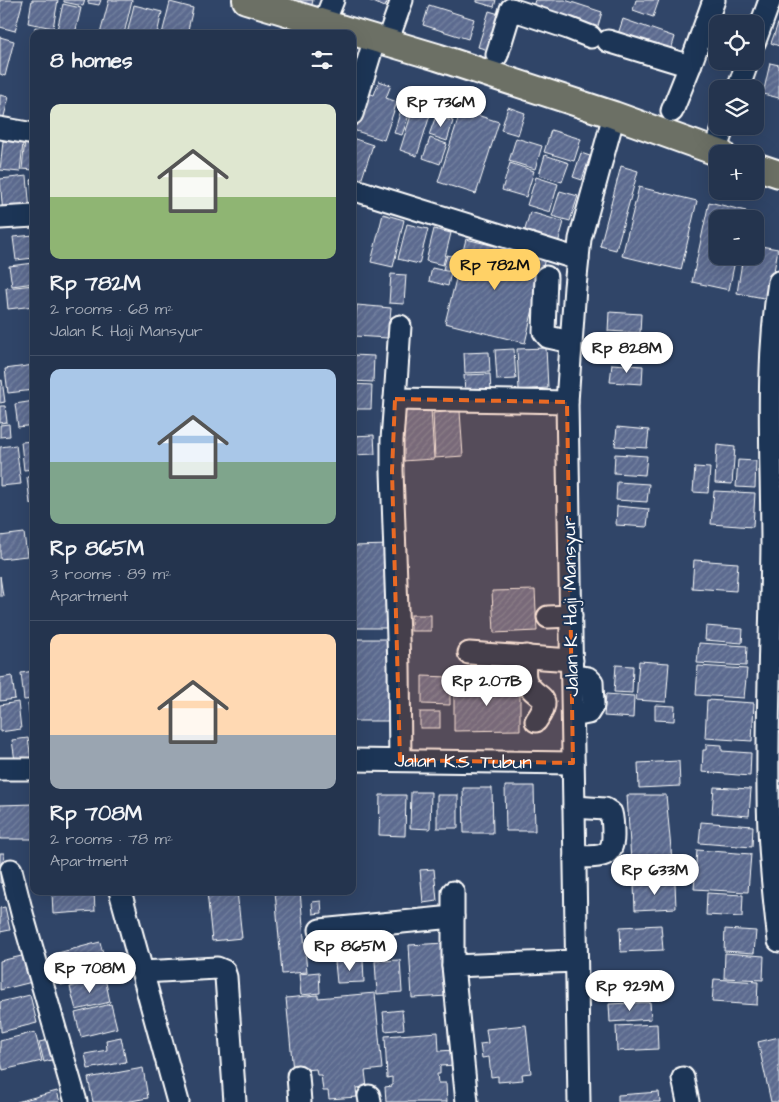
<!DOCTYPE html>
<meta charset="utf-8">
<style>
body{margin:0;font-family:"Architects Daughter",sans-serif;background:#2c3c55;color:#f1f3f6;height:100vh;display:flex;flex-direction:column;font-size:19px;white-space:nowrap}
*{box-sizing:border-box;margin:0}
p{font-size:16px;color:#a3aab6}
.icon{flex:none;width:28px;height:28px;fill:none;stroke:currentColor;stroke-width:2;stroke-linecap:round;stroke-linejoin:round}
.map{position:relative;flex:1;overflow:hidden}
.drawer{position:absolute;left:30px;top:30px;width:326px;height:865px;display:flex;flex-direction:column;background:#24344e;border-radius:10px;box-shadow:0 5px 20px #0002,0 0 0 1px #414f66}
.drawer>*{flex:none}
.buttons{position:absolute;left:709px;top:15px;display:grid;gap:10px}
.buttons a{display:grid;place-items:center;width:55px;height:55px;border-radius:10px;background:#24344e;box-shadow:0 5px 20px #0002,0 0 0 1px #414f66;font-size:25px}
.price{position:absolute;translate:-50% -42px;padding:0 11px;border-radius:18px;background:#fff;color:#222;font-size:16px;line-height:32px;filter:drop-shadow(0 1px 2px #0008)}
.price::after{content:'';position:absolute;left:50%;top:30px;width:15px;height:11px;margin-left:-8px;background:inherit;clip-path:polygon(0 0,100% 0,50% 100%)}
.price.on{background:#ffd166;color:#111}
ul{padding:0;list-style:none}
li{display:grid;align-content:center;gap:10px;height:265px;padding:0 20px}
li+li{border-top:1px solid #414f66}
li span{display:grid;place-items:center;height:155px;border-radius:10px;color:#555}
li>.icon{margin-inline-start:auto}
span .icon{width:90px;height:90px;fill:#fffc;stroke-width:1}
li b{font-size:21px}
h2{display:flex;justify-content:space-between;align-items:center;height:60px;padding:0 20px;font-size:21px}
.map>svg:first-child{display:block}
.building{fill:url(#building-hatch);stroke:#fff}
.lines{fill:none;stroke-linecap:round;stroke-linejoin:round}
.minor-casing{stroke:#fff;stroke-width:25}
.major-casing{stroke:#fff;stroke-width:30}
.minor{stroke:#1d3557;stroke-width:21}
.major{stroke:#6c7065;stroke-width:26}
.marked{fill:#ea6a24;fill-opacity:0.2;stroke:#ea6a24;stroke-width:4;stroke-dasharray:10 6;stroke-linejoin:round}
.labels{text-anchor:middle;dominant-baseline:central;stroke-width:4;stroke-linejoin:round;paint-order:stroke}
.street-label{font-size:19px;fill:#fff;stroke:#1d3557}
</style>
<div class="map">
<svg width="779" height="1102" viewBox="0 0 779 1102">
<defs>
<pattern id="building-hatch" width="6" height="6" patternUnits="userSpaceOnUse" patternTransform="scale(1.25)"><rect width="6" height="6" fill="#5c6b8f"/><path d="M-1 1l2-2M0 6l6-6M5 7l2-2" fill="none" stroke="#7481a0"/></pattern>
</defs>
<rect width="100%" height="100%" fill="#304568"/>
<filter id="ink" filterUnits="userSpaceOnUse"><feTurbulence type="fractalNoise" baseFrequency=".02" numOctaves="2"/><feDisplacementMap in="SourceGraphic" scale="10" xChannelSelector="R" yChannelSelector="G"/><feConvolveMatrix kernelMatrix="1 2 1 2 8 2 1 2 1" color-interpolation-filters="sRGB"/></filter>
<g filter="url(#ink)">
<g class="building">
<path d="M0,0H23L15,31L0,27Z"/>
<path d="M32,0H58L53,28L28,23Z"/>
<path d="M64,0H85L83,6L64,2Z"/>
<path d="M88,0H101L99,5L88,3Z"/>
<path d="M109,0H132L124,34H100Z"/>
<path d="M300,0H313L311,9L298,6Z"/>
<path d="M368,0H388L385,7Z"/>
<path d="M477,0H496L494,7L477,2Z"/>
<path d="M535,0H565L602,12L596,33L531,12Z"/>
<path d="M636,0H659L653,17L633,10Z"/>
<path d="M170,2L193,8L187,34H162Z"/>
<path d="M63,4L81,8L75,34H56Z"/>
<path d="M134,5L162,12L157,34H127Z"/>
<path d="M429,5L474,19L468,39L423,25Z"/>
<path d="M489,11L506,16L495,52L478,47Z"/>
<path d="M623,19L675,37L669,56L616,40Z"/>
<path d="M779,21V46L771,43Z"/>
<path d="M35,27L51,30L50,34H34Z"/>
<path d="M0,37L14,41L5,76L0,74Z"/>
<path d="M770,63L779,65V98L763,94Z"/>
<path d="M379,81L391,85L386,98L397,102L384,140L353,130L365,92L374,95Z"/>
<path d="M420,87L437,93L417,156L400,150Z"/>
<path d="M0,95L9,97L2,124H0Z"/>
<path d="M446,101L458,105L453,119L441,115Z"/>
<path d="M403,103L412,106L402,135L394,133Z"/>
<path d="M508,107L525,113L518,135L501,130Z"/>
<path d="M461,110L499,122L476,194L438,182Z"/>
<path d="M436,116L453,121L447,141L429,135Z"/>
<path d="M551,130L581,139L574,161L544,152Z"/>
<path d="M352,138L373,145L360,184L352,181Z"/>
<path d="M430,138L447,144L440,164L423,158Z"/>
<path d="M516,138L542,146L535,169L509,161Z"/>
<path d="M25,140L34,141V170L22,169Z"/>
<path d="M3,141L23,143L20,172L0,170Z"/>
<path d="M581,153L590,156L582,180L573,177Z"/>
<path d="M545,155L569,163L562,182L539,175Z"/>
<path d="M510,163L534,171L526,197L502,190Z"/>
<path d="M621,166L638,171L616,250L600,246Z"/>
<path d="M27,176L30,212L3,214L0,179Z"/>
<path d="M536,177L558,184L550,212L527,205Z"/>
<path d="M34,179V215L31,180Z"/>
<path d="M639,187L697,201L681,270L622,256Z"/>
<path d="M560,191L578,196L570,221L552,216Z"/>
<path d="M709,202L746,211L744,219H718V256H736L729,290L692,282Z"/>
<path d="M530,212L564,222L556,250L522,240Z"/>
<path d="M383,214L404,220L393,267L371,262Z"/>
<path d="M407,224L428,229L419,264L398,259Z"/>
<path d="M434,229L451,233L443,265L426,261Z"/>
<path d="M34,235V258L16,260L13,237Z"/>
<path d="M466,239L545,258L525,343L445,323Z"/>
<path d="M755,245L778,249L769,299L737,293L743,256H755Z"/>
<path d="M447,255L456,257L452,271L443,269Z"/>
<path d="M34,263V283L12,286L9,266Z"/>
<path d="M432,268L451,272L448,286L429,281Z"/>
<path d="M391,274L406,275L404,304L389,303Z"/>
<path d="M34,285V306L8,309L6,288Z"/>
<path d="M357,305L391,308L388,338L354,336Z"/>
<path d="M609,312L641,314L640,333L608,331Z"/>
<path d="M546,348L548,388L519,390L517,349Z"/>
<path d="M514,349L516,379L497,380L495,350Z"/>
<path d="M489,352L490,372L465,373L464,353Z"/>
<path d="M352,355L374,356L373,382L352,381Z"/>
<path d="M612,364L643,366L642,384L610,382Z"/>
<path d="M34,365V390L8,393L5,369Z"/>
<path d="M490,374L491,392L465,394L464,375Z"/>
<path d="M2,380L5,402L0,403V381Z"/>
<path d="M352,384L372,385L371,409H352Z"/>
<path d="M34,401V425L18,427L15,404Z"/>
<path d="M0,406H5L7,422L0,423Z"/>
<path d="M431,409L434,459L402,461L400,411Z"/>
<path d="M460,411L463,456L435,458L433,413Z"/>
<path d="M9,424L10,436L0,437V425Z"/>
<path d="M617,427L649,430L647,448L615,446Z"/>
<path d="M374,435L375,454L352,455V436Z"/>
<path d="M34,441V469L24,470L21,442Z"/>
<path d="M16,445L21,484L0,486V447Z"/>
<path d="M717,445L735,447L732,484L715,483Z"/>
<path d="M615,454L647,456L645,475L614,473Z"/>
<path d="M738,460L756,461L755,488L736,487Z"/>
<path d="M695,467L710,468L708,493L693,492Z"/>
<path d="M34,476V503L30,504L27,477Z"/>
<path d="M617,482L649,484L647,502L616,500Z"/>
<path d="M714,491L755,493L753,527L711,524Z"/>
<path d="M617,506L649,509L647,527L616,525Z"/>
<path d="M24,533L27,556L0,559V536Z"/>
<path d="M391,545L392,628H352V546Z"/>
<path d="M694,560L738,563L736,591L692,588Z"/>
<path d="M0,576L3,596H0Z"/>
<path d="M535,590L537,631L494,633L492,591Z"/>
<rect x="411" y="615" width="20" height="16"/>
<path d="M706,626L743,629L742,643L705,640Z"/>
<path d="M352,639H396L397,721H352Z"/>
<path d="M699,643L747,646L746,666L697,663Z"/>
<path d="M639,661L669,663L666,702L636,700Z"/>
<path d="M616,665L633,666L632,693L614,692Z"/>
<path d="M698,666L747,669L744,698L696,695Z"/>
<path d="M34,671V699L24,700L21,673Z"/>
<path d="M12,676L15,699L0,701V678Z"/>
<path d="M422,676L450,677V705L422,704Z"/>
<path d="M454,684H520V730L454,731Z"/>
<path d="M606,694L634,696L633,718L604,716Z"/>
<path d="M707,700L754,703L752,741L705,738Z"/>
<path d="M18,702L21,729L0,732V705Z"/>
<path d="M28,704H34V727L31,728Z"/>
<path d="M655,705L675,706L674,721L655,720Z"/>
<rect x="420" y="712" width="20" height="16"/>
<path d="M28,738L31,759L15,761L12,740Z"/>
<path d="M706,744L722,745V751L751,753L750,776L702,772L703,750H706Z"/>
<path d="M679,761L680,786L639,788L638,763Z"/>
<path d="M505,786H534L535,831H506Z"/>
<path d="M714,787L751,789L749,816L712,813Z"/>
<path d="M463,788H492L493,833H464Z"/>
<path d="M411,792H431L430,829L410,828Z"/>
<path d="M380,795H406L405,836L379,835Z"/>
<rect x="437" y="795" width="21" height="33"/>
<path d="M627,795H666L672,860L631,862Z"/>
<path d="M34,804V839H0V805Z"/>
<path d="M701,822L753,826L752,847L699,843Z"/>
<path d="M697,850L751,854L748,892L694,889Z"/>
<path d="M0,853H4L6,883H0Z"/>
<path d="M434,869L437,901L423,903L420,870Z"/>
<path d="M675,883L676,908L635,910L634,885Z"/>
<path d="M75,891H94L95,911L53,914L52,893Z"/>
<path d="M219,891H237L242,938L212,941L207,892Z"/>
<path d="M275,891H300L307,972L282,974Z"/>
<path d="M707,893L743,895L742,917L706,915Z"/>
<path d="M321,901L322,913L313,914L312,902Z"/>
<path d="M5,907L10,930L0,932V908Z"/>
<path d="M661,925L663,950L621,952L620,927Z"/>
<path d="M725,929L756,931L754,953L724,951Z"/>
<path d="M384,934L386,955L355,958L353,936Z"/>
<path d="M100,942L108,973L61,985L54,954Z"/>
<path d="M445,943L448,996L412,998L409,945Z"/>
<path d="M725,953L764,956L763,980L724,978Z"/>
<path d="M26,955L32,982L0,990V961Z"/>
<path d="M363,960L364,982L337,983L335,962Z"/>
<path d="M400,960L402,992L377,994L375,961Z"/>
<path d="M319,972L320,993L301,995L299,974Z"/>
<path d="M662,974L663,992L622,995L621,977Z"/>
<path d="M105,978L110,1002L76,1010L70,987Z"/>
<path d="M714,979L758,982L757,1005L712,1002Z"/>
<path d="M375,993L382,1069L365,1071L367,1087L356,1088L357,1097L329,1099L328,1091H323L321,1075H317L316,1069L293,1071L286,998L318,995V998Z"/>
<path d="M30,995L37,1023L1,1032L0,1002Z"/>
<path d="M650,1002L651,1019L610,1022L609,1004Z"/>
<path d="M111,1004L117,1028L81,1037L75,1013Z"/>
<path d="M402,1010L404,1029L385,1031L383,1012Z"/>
<path d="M657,1024L658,1049L617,1051L616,1026Z"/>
<path d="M526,1025L531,1073L522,1074L523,1080L498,1082V1076L491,1077L489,1057L482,1058L480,1044L488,1043L486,1029Z"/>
<path d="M35,1032L42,1061L3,1070L0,1058V1041Z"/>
<path d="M438,1032L439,1051L455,1050L456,1065L440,1066V1074H437L438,1083H446L447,1102H386L385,1087L392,1086V1077L387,1078L385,1036Z"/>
<path d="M121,1037L126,1062L88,1069L85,1054L107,1050L106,1040Z"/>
<path d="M779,1037V1102H771L758,1042Z"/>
<path d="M54,1039L59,1058L44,1062L39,1042Z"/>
<path d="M143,1068L148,1098L125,1102H93L88,1078Z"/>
<path d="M57,1091L60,1102H17Z"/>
<path d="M659,1092L660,1102H618V1095Z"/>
</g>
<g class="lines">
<defs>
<g id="minor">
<path d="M324,23L333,0"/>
<path d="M608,41L690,66L672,111"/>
<path d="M755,41L770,0"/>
<path d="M387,42L402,0"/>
<path d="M497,55L511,9L568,28L591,37"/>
<path d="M690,66L714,0"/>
<path d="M738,89L748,61"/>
<path d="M352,114L375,38"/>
<path d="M0,128L34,134"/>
<path d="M715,151L724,126"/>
<path d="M352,189L578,259"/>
<path d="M0,218L34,216"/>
<path d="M546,277L544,332L548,337L571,342"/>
<path d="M779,282C765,369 772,457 772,545C771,627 767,709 768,790C768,841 773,891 779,941"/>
<path d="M400,326L395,399L567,402"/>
<path d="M395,399L392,440V471L399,666L400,760"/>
<path d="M548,617L571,616"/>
<path d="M469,653L572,660"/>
<path d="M526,656C525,664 523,673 526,681C534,700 556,693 536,721"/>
<path d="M572,676L588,678L592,682L593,705L588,713L573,716"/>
<path id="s1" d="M352,760L573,763"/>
<path d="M0,769H34"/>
<path d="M574,807L605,809L611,813C613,820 613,828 613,836C613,861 594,856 575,857"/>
<path d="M11,870L23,917L76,1102"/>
<path d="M120,891L178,1102"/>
<path d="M453,892V966"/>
<path d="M320,930L453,917"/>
<path d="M142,972L217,968L224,971L226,977L235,1102"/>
<path d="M298,1076L300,1102"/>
<path d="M683,1078L688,1102"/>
<path d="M369,1096L370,1102"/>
<path d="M467,1102L453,966L576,961"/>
<path d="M579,1102L567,402L575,287L580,239L614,115"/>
</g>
<g id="major">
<path d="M246,0L437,57L614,115L722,154"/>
<path d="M755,166L779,174"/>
</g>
</defs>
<use href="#minor" class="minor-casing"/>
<use href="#major" class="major-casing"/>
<use href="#minor" class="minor"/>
<use href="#major" class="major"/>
</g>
</g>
<path class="marked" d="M395,399L567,402L573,763L400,760L392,471Z"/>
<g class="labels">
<g class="street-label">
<text transform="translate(571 606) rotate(-91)">Jalan K. Haji Mansyur</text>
<text stroke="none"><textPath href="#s1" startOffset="111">Jalan K.S. Tubun</textPath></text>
</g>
</g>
</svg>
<div class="buttons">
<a><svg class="icon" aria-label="locate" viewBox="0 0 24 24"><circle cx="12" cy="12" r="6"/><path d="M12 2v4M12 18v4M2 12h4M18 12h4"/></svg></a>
<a><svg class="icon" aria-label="layers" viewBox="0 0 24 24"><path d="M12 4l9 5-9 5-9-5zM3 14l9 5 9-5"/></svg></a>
<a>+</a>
<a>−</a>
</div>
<b class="price" style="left:441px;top:128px">Rp 736M</b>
<b class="price on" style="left:495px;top:291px">Rp 782M</b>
<b class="price" style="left:627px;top:374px">Rp 828M</b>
<b class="price" style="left:487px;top:707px">Rp 2.07B</b>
<b class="price" style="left:655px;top:896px">Rp 633M</b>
<b class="price" style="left:350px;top:972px">Rp 865M</b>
<b class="price" style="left:90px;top:994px">Rp 708M</b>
<b class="price" style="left:630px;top:1012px">Rp 929M</b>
<section class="drawer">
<h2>8 homes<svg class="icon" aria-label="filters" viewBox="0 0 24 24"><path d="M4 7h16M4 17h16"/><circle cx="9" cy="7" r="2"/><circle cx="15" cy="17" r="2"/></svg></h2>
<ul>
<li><span style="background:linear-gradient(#dfe7d0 60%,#8fb573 0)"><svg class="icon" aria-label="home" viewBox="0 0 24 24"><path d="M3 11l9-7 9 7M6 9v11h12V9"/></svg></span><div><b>Rp 782M</b><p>2 rooms · 68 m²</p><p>Jalan K. Haji Mansyur</p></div></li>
<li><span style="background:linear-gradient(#a9c7e8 60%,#7fa58c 0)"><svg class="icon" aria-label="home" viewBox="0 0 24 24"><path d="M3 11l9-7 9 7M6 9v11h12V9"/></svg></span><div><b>Rp 865M</b><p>3 rooms · 89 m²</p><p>Apartment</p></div></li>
<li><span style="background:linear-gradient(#ffd9b3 65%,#9aa5b1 0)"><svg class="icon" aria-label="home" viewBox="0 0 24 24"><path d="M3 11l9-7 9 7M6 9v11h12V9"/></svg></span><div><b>Rp 708M</b><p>2 rooms · 78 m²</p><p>Apartment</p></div></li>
</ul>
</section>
</div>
